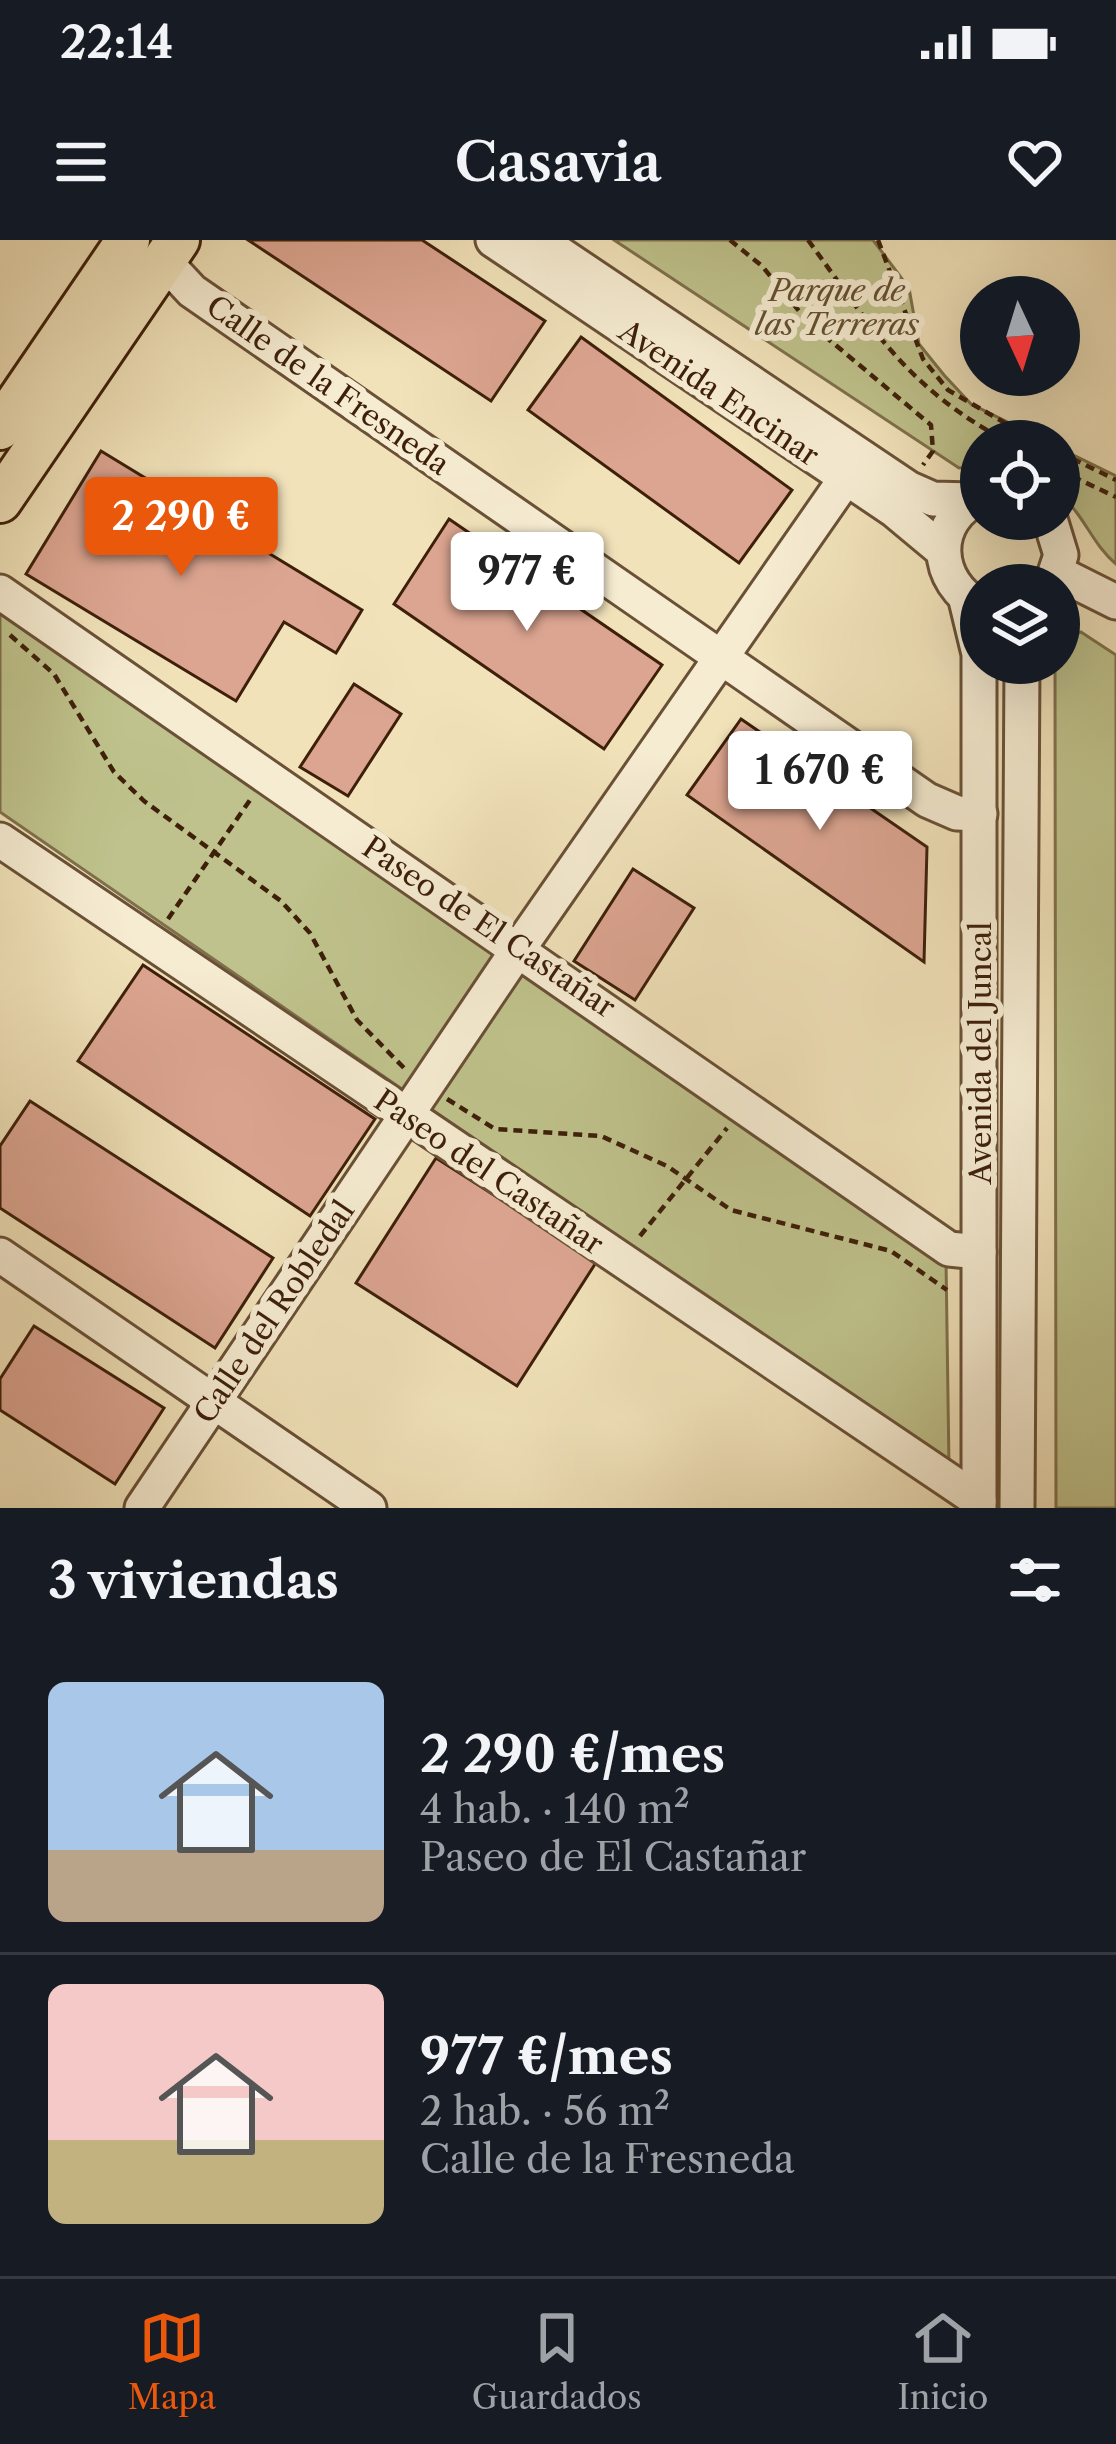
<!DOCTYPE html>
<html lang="es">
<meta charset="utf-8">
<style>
body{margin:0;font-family:"Libre Caslon Text",serif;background:#242831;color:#f1f3f6;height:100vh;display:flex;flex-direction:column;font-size:45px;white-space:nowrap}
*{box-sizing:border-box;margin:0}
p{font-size:39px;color:#9ea1a6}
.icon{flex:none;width:66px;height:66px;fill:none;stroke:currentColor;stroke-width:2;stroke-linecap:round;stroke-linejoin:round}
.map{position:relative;height:1268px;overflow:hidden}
.panel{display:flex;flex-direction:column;background:#171b24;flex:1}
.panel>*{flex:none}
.needle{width:78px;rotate:176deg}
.buttons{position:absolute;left:960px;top:36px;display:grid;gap:24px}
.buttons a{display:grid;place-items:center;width:120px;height:120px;border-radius:50%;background:#171b24;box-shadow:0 12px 48px #0002;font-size:60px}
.price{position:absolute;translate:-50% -102px;padding:0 27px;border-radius:12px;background:#fff;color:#222;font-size:39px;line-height:78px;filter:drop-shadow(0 3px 6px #0008)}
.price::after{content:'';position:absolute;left:50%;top:72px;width:36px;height:27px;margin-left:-18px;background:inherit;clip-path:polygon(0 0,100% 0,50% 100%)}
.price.on{background:#ea580c;color:#fff}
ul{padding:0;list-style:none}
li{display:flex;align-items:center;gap:36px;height:300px;padding:0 48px}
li+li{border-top:3px solid #363941}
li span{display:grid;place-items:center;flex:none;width:336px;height:240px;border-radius:18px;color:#555}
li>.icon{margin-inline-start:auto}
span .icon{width:144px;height:144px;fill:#fffc;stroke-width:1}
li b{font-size:51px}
h2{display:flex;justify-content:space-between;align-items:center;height:144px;padding:0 48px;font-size:51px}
.status{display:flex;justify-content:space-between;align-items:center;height:84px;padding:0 60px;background:#171b24;direction:ltr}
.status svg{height:33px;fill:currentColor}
header{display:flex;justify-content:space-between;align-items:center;height:156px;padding:0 48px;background:#171b24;font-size:54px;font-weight:600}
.tab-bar{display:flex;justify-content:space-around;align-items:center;height:168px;border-top:3px solid #363941;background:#171b24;font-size:33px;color:#9ea1a6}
.tab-bar a{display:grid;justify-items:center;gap:6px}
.tab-bar .on{color:#ea580c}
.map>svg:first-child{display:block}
.green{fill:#bfc28c;stroke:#7e704b;stroke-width:3}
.building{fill:#dca591;stroke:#3d1f0a;stroke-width:3}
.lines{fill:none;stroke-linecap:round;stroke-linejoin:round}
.minor-casing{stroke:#6a5036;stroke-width:39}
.major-casing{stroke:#3d1f0a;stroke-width:48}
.path{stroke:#3d1f0a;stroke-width:4.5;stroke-dasharray:9 6;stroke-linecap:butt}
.minor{stroke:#f6ecd2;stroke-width:33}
.major{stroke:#f1e2ba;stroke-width:42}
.labels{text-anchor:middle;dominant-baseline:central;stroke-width:12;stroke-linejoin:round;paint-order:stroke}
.park-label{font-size:30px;font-style:italic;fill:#645031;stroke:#f6ecd2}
.street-label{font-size:30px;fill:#3d1f0a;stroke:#f6ecd2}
</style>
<div class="status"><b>22:14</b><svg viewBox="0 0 49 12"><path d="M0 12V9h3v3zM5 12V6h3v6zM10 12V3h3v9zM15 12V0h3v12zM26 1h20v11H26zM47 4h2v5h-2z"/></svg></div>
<header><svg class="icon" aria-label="menu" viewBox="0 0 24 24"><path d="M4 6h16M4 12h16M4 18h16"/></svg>Casavia<svg class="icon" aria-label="heart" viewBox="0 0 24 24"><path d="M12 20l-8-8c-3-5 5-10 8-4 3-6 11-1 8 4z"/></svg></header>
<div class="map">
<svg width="1116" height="1268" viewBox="0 0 1116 1268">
<rect width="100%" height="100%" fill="#f1e2ba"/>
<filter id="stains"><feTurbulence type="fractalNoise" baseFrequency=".00167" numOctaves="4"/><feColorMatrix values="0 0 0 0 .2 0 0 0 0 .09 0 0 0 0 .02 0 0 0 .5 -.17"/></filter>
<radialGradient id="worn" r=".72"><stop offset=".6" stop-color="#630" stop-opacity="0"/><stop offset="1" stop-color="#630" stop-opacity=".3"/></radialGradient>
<g class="green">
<path d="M614,0H873L909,48L919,104L944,135L971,164L1046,201H981V226L959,228Z"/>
<path d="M1059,208L1116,236V324C1091,303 1085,275 1059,254Z"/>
<path d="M0,362L946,1021L949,1226L0,572Z"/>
<path d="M1081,392L1116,415V1268H1056L1055,423H1059V400Z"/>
</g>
<g class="building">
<path d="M248,0H422L545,81L491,161Z"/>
<path d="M581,97L792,250L739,323L528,170Z"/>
<path d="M101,211L362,370L336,413L284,382L236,461L26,334Z"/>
<path d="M449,279L662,425L604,509L394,364Z"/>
<path d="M354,444L401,474L348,556L300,527Z"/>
<path d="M741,479L927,607L924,722L687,555Z"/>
<path d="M633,629L694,668L635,760L574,721Z"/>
<path d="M143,725L375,879L310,976L78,821Z"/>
<path d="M30,861L273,1018L215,1108L0,968V906Z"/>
<path d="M436,918L597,1021L517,1146L356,1043Z"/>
<path d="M34,1086L164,1168L115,1244L0,1170V1139Z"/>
</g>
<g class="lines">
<defs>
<g id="minor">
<path d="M493,0L894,270L942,310"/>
<path d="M539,0L908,248L933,259L973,260"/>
<path d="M164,21L192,51L927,560L957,573L980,574"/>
<path d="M981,257C929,280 934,343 981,367"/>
<path d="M1050,279L1061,315L1051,345"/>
<path d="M1058,333L1116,362"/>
<path d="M0,352L949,1009L979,1012"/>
<path d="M966,360L979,414V1268"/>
<path d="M0,600L979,1261"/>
<path d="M0,1015L369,1268"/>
<path d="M142,1268L519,708L846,238"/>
<path d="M1017,1268L1022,423"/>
</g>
<g id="major">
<path d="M0,188L128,0"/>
<path d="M0,261L178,0"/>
</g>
</defs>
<use href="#minor" class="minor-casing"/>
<use href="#major" class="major-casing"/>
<g class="path">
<path d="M730,0L762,26L808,82L931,185L933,211L923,225"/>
<path d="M808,0C874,90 905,146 1006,201"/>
<path d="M878,0L923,119L948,150L1036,201"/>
<path d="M1059,212L1116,240"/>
<path d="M1059,230L1116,257"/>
<path d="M10,395L54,434L114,532L144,561L281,661L310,693L357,780L404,828"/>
<path d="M168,679L250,560"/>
<path d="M447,859L495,889L601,896L667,926L731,970L891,1011L947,1050"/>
<path d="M640,996L727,888"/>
</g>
<use href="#minor" class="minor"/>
<use href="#major" class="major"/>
</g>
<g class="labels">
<g class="park-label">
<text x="837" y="50">Parque de<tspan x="837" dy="34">las Terreras</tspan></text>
</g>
<g class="street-label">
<text transform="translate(328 145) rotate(35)">Calle de la Fresneda</text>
<text transform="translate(719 153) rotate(34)">Avenida Encinar</text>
<text transform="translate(489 687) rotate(34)">Paseo de El Castañar</text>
<text transform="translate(980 813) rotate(-90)">Avenida del Juncal</text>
<text transform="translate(489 932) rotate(34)">Paseo del Castañar</text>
<text transform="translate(274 1072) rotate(-56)">Calle del Robledal</text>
</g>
</g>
<rect width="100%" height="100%" filter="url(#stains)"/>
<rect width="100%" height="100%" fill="url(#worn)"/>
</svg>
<div class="buttons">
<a><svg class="needle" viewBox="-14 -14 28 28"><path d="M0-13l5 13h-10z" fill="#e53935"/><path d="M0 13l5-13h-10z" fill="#9ea1a6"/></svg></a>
<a><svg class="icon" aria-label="locate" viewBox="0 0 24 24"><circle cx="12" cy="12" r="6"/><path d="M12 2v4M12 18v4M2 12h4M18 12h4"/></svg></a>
<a><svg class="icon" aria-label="layers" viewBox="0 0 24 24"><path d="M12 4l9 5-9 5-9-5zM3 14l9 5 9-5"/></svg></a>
</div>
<b class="price on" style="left:181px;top:339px">2 290 €</b>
<b class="price" style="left:527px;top:394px">977 €</b>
<b class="price" style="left:820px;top:593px">1 670 €</b>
</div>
<section class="panel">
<h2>3 viviendas<svg class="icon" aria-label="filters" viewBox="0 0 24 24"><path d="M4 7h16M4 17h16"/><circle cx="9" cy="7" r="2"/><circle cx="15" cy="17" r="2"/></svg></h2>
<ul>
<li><span style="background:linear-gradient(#a9c7e8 70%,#b9a48a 0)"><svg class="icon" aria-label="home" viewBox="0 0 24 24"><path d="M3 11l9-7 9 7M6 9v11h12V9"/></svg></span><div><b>2 290 €/mes</b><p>4 hab. · 140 m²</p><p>Paseo de El Castañar</p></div></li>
<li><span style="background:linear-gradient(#f6c9c9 65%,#c2b280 0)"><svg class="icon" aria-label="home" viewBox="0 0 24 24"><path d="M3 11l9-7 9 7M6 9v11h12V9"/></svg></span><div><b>977 €/mes</b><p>2 hab. · 56 m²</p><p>Calle de la Fresneda</p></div></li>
</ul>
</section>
<nav class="tab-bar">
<a class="on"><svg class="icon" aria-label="map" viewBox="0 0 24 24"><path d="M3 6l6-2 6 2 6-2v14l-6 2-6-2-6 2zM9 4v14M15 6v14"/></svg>Mapa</a>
<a><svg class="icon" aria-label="saved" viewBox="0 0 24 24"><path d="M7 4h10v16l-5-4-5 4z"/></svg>Guardados</a>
<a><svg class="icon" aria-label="home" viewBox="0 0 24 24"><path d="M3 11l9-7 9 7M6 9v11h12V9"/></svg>Inicio</a>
</nav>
